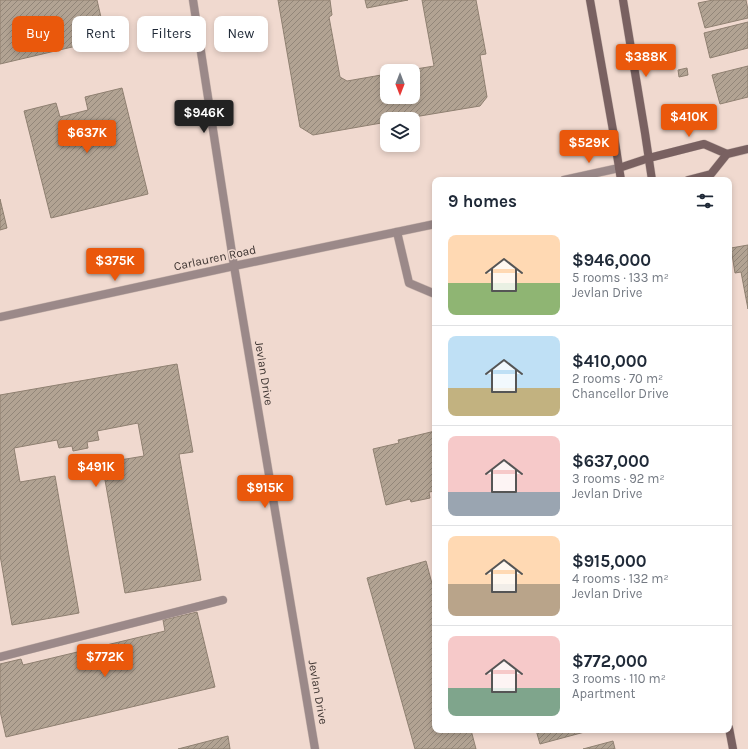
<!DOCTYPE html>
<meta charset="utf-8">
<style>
body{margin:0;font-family:Karla,sans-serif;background:#f2f2f3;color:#1f2937;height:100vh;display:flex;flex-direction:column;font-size:15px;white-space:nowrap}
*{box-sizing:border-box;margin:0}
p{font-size:13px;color:#747a83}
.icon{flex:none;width:22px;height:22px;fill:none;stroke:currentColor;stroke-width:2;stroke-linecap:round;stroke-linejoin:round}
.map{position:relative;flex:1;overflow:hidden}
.sheet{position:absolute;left:432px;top:177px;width:300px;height:556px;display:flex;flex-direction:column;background:#fff;border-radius:8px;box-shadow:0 2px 6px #0003}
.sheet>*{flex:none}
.hud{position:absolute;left:12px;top:16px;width:360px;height:36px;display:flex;gap:8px}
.needle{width:26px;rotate:180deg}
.controls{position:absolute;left:380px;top:64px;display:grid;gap:8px}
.controls a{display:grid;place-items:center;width:40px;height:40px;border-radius:8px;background:#fff;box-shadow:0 2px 6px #0003;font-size:20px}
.price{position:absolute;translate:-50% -34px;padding:0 9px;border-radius:4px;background:#ea580c;color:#fff;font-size:13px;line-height:26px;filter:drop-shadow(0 1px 2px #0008)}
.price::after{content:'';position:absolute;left:50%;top:24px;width:12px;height:9px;margin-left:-6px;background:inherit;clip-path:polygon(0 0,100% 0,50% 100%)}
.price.on{background:#222;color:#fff}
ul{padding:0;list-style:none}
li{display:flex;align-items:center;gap:12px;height:100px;padding:0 16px}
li+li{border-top:1px solid #e0e1e3}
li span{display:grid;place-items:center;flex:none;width:112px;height:80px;border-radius:8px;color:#555}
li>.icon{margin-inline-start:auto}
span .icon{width:48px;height:48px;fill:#fffc;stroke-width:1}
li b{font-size:17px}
h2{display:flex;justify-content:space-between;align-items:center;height:48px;padding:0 16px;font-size:17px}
.pill{padding:0 14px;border-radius:8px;background:#fff;box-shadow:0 2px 6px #0003;font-size:14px;line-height:36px}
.pill.on{background:#ea580c;color:#fff}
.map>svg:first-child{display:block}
.building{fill:url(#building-hatch);stroke:#8f8071}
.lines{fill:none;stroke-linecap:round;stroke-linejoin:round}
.lane-casing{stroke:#ccb8b0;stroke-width:9}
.street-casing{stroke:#ccb8b0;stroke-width:9}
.secondary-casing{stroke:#ccb8b0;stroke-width:9}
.lane{stroke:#9b8989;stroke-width:8}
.street{stroke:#9b8989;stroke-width:8}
.secondary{stroke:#796161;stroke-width:8}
.labels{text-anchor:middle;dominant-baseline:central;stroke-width:3;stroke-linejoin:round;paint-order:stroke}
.street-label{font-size:12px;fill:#3e3532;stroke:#f0d9cf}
</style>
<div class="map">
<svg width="748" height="749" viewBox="0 0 748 749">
<defs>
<pattern id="building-hatch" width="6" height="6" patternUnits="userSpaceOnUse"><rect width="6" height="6" fill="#b2a393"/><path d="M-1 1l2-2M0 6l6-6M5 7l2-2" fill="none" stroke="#928679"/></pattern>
</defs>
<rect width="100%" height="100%" fill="#f0d9cf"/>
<g class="building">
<path d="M0,0H97L106,39L0,64Z"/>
<path d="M278,0H330L332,15L329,17L340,77L347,81L387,74V97H413V71H404L434,66L422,0H476L486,54L480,55L487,97L480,106L402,119H387V122L313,135L300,127Z"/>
<path d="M365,0H408L367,8Z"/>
<path d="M713,0H746L748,10V18L705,28L698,3Z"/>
<path d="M748,22V48L710,58L704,33Z"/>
<path d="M748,66V97L720,104L712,75Z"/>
<path d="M687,68L688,75L679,77L678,70Z"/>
<path d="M122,88L148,194L51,218L24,111L56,103L60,117L88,110L85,97Z"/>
<path d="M0,199L7,228L0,230Z"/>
<path d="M748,245V309L741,272L735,273L731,248Z"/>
<path d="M177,364L193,452L179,454L201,580L125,593L102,463L144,456L138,423L97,431L99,440L87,442L88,448L73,451L72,446L59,448L57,440L14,448L20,482L55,476L79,613L12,625L0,555V395Z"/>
<path d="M435,431V491L429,492L430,498L411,502L410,499L386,505L373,449L399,443L398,440Z"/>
<path d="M426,561L435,595V730H471L476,749H415L367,578Z"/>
<path d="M197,612L215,687L6,737L0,711V664L21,659L23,665L165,631L163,620Z"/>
<path d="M536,730H592L540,744Z"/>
<path d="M228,736L230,749H178Z"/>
<path d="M613,741L615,749H583Z"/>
</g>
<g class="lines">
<defs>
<g id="lane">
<path d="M397,232L409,283L435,294"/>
<path d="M0,657L223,600"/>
</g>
<g id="street">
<path d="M193,0L234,266L315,749"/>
<path d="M564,180L619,168"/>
<path d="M0,317L234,266L435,224"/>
</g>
<g id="secondary">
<path d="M590,0L614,136L621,180"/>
<path d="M623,0L645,133L652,180"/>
<path d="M619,168L649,158L704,144L727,154"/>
<path d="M688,180L711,174L727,154L748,149"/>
<path d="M729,728L733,749"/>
</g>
</defs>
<use href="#lane" class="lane-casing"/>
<use href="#street" class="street-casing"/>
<use href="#secondary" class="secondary-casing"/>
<use href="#lane" class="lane"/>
<use href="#street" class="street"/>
<use href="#secondary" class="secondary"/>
</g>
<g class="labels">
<g class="street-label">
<text transform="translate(215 258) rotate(-12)">Carlauren Road</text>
<text transform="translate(264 373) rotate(81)">Jevlan Drive</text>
<text transform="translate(318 692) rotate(80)">Jevlan Drive</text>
</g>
</g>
</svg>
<div class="controls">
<a><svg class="needle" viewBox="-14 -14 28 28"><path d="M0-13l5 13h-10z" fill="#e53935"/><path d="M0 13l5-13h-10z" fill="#747a83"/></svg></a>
<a><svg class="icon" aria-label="layers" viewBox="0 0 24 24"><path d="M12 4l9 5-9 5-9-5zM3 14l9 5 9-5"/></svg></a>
</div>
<b class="price" style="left:646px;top:78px">$388K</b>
<b class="price on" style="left:204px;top:134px">$946K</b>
<b class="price" style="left:689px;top:138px">$410K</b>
<b class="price" style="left:87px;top:154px">$637K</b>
<b class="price" style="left:589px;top:164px">$529K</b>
<b class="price" style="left:115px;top:282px">$375K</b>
<b class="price" style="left:96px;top:488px">$491K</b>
<b class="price" style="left:265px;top:509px">$915K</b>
<b class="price" style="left:105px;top:678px">$772K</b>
<div class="hud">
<a class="pill on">Buy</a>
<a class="pill">Rent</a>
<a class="pill">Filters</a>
<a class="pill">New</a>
</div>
<section class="sheet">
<h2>9 homes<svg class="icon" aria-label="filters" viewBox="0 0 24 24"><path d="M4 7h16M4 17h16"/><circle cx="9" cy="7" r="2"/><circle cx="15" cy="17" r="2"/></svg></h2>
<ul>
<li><span style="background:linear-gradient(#ffd9b3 60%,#8fb573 0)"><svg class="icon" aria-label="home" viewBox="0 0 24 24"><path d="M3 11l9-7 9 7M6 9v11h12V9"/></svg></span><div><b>$946,000</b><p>5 rooms · 133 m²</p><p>Jevlan Drive</p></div></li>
<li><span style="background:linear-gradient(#bfe0f5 65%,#c2b280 0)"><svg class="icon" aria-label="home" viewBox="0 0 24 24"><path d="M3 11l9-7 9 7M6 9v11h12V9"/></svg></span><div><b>$410,000</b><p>2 rooms · 70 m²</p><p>Chancellor Drive</p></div></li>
<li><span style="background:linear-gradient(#f6c9c9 70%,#9aa5b1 0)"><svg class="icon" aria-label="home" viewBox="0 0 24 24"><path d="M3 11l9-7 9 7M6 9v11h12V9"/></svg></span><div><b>$637,000</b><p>3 rooms · 92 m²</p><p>Jevlan Drive</p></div></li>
<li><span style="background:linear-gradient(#ffd9b3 60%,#b9a48a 0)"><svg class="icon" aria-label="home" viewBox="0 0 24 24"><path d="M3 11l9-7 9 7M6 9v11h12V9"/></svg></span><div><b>$915,000</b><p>4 rooms · 132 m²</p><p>Jevlan Drive</p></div></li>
<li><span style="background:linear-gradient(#f6c9c9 65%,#7fa58c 0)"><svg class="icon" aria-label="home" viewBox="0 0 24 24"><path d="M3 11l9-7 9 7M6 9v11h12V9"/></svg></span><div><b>$772,000</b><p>3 rooms · 110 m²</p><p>Apartment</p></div></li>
</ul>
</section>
</div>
